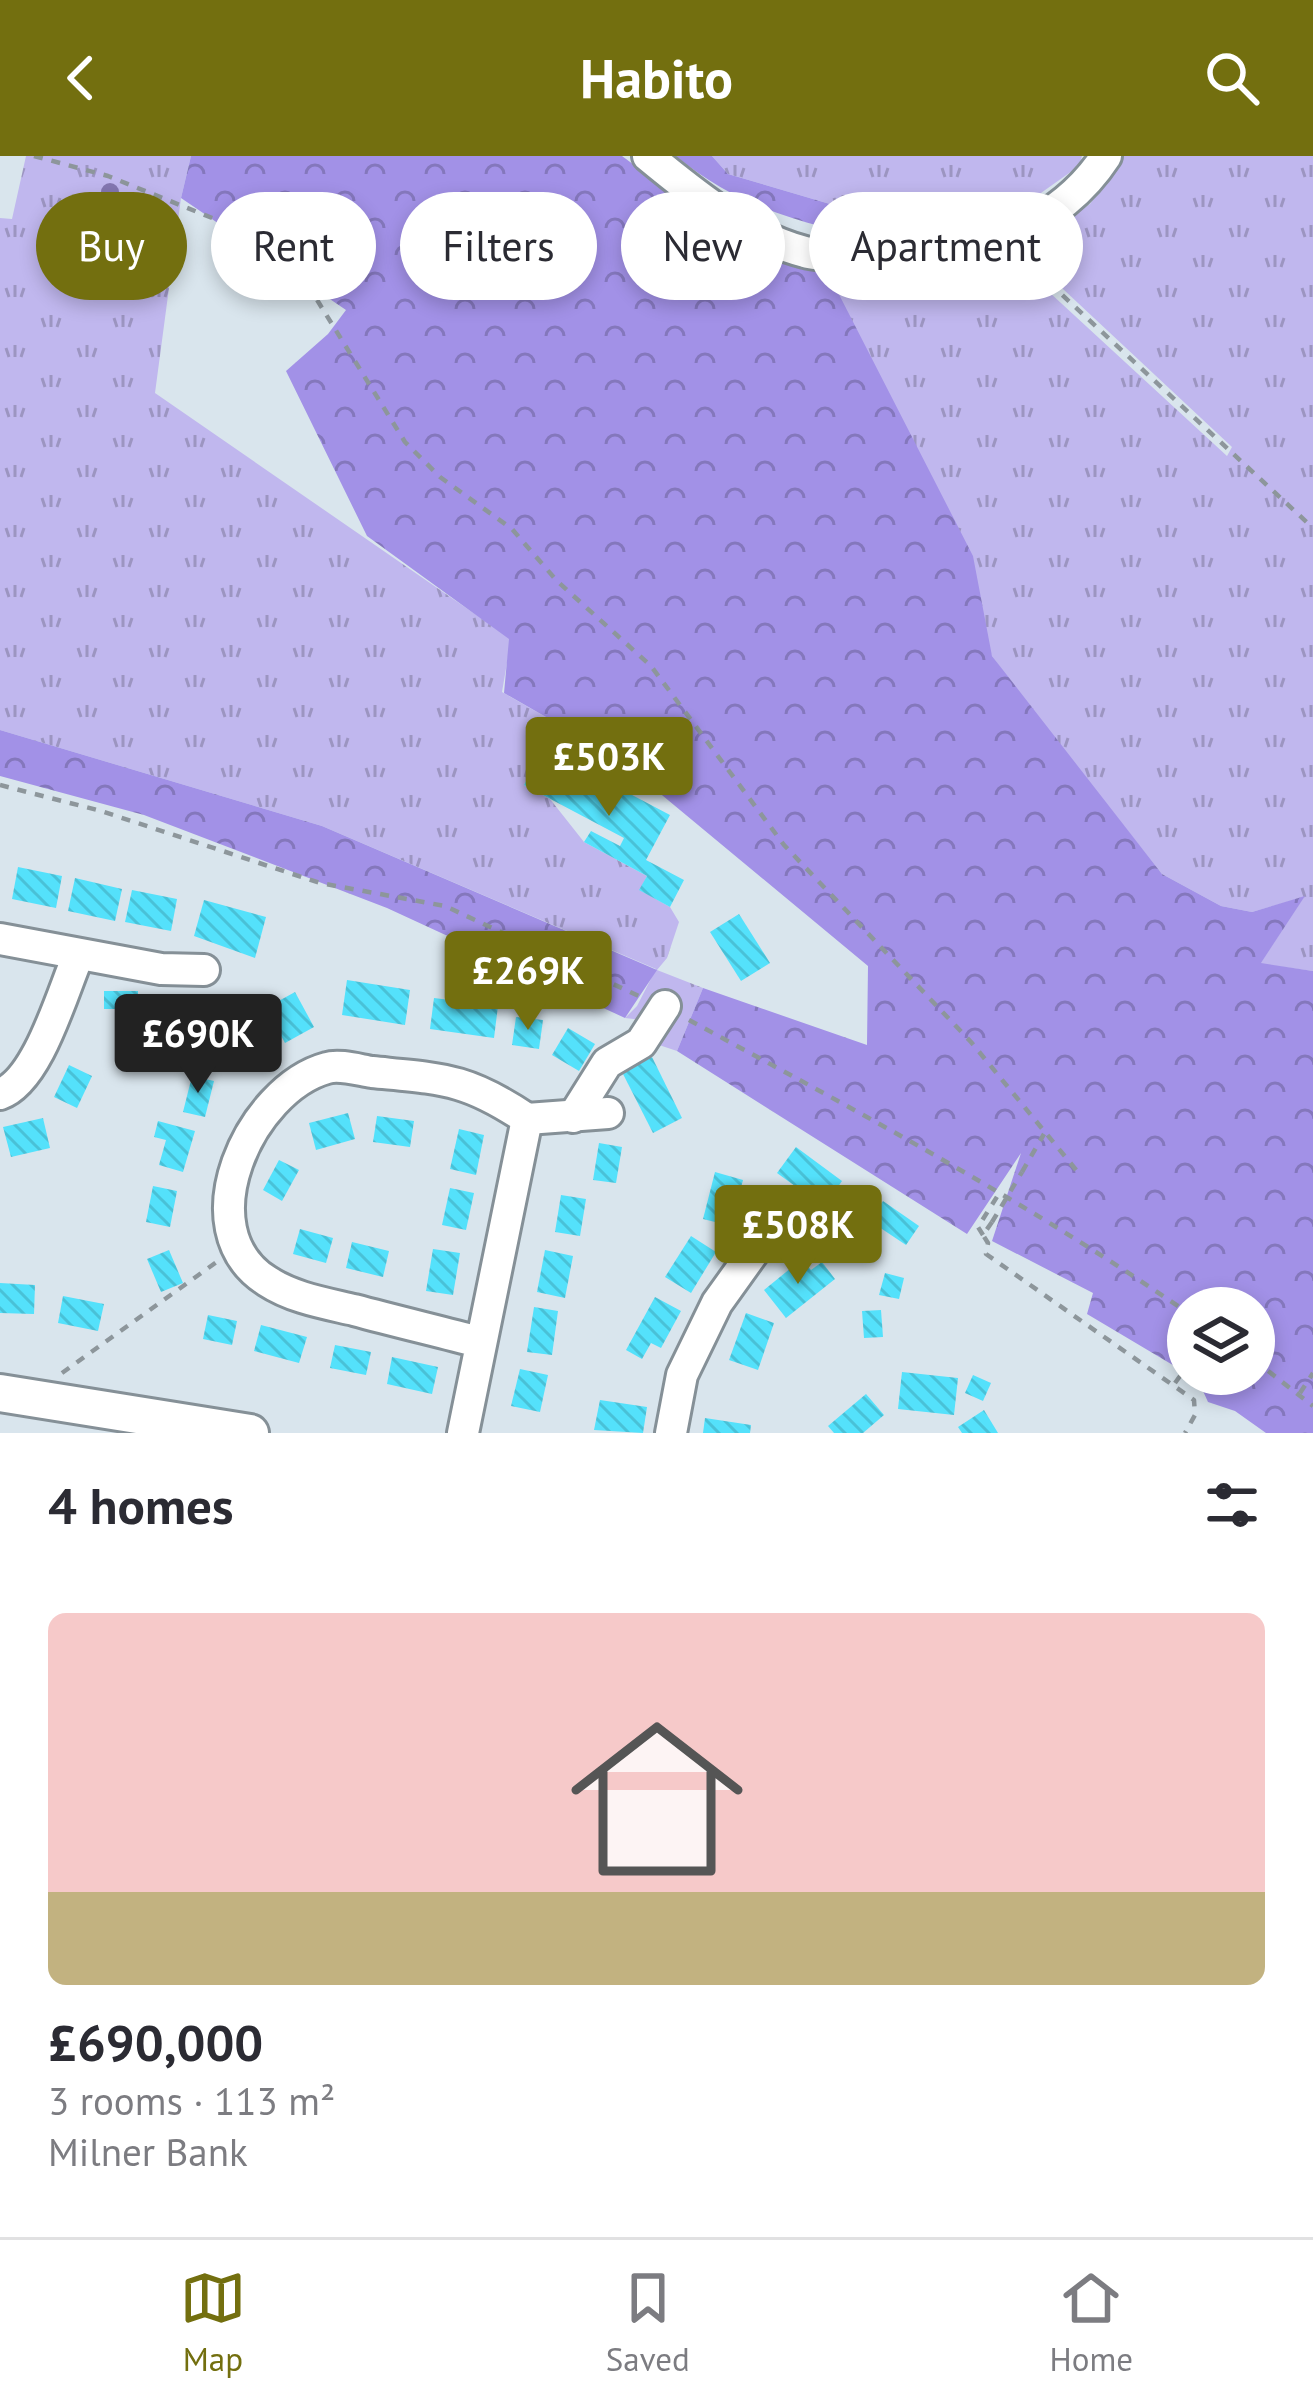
<!DOCTYPE html>
<meta charset="utf-8">
<style>
body{margin:0;font-family:"PT Sans",sans-serif;background:#f2f2f3;color:#2b2b33;height:100vh;display:flex;flex-direction:column;font-size:45px;white-space:nowrap}
*{box-sizing:border-box;margin:0}
p{font-size:39px;color:#7c7c81}
.icon{flex:none;width:66px;height:66px;fill:none;stroke:currentColor;stroke-width:2;stroke-linecap:round;stroke-linejoin:round}
.map{position:relative;height:1277px;overflow:hidden}
.details{display:flex;flex-direction:column;background:#fff;flex:1}
.details>*{flex:none}
.hud{position:absolute;left:36px;top:36px;width:1242px;height:108px;display:flex;gap:24px}
.controls{position:absolute;left:1167px;top:1131px;display:grid;gap:24px}
.controls a{display:grid;place-items:center;width:108px;height:108px;border-radius:50%;background:#fff;box-shadow:0 6px 18px #0003;font-size:60px}
.price{position:absolute;translate:-50% -102px;padding:0 27px;border-radius:12px;background:#736f0f;color:#fff;font-size:39px;line-height:78px;filter:drop-shadow(0 3px 6px #0008)}
.price::after{content:'';position:absolute;left:50%;top:72px;width:36px;height:27px;margin-left:-18px;background:inherit;clip-path:polygon(0 0,100% 0,50% 100%)}
.price.active{background:#222;color:#fff}
ul{padding:0;list-style:none}
li{display:grid;align-content:center;gap:24px;height:636px;padding:0 48px}
li span{display:grid;place-items:center;height:372px;border-radius:18px;color:#555}
li>.icon{margin-inline-start:auto}
span .icon{width:216px;height:216px;fill:#fffc;stroke-width:1}
li b{font-size:51px}
h2{display:flex;justify-content:space-between;align-items:center;height:144px;padding:0 48px;font-size:51px}
.tag{padding:0 42px;border-radius:54px;background:#fff;box-shadow:0 6px 18px #0003;font-size:42px;line-height:108px}
.tag.active{background:#736f0f;color:#fff}
header{display:flex;justify-content:space-between;align-items:center;height:156px;padding:0 48px;background:#736f0f;color:#fff;font-size:54px;font-weight:600}
.menu{display:flex;justify-content:space-around;align-items:center;height:168px;border-top:3px solid #e1e1e2;background:#fff;font-size:33px;color:#7c7c81}
.menu a{display:grid;justify-items:center;gap:6px}
.menu .active{color:#736f0f}
.map>svg:first-child{display:block}
.grass{fill:url(#grass-tufts)}
.forest{fill:url(#forest-crowns);fill-rule:evenodd}
.building{fill:url(#building-back-hatch)}
.lines{fill:none;stroke-linecap:round;stroke-linejoin:round}
.minor-casing{stroke:#859097;stroke-width:36}
.major-casing{stroke:#859097;stroke-width:42}
.path{stroke:#8d969b;stroke-width:4.5;stroke-dasharray:9 9;stroke-linecap:butt}
.minor{stroke:#fff;stroke-width:30}
.major{stroke:#fff;stroke-width:36}
.path-bridge{stroke:#8d969b;stroke-width:4.5;stroke-dasharray:9 9;stroke-linecap:butt}
.tree{fill:#8477b1}
</style>
<header><svg class="icon" aria-label="back" viewBox="0 0 24 24"><path d="M15 5l-7 7 7 7"/></svg>Habito<svg class="icon" aria-label="search" viewBox="0 0 24 24"><circle cx="10" cy="10" r="6"/><path d="M15 15l6 6"/></svg></header>
<div class="map">
<svg width="1313" height="1277" viewBox="0 0 1313 1277">
<defs>
<pattern id="grass-tufts" width="24" height="20" patternUnits="userSpaceOnUse" patternTransform="scale(3)"><rect width="24" height="20" fill="#c0b7ee"/><path d="M3 7l-1-3M5 7V3M7 7l1-3M15 17l-1-3M17 17v-4M19 17l1-3" fill="none" stroke="#9c95c1"/></pattern>
<pattern id="forest-crowns" width="20" height="18" patternUnits="userSpaceOnUse" patternTransform="scale(3)"><rect width="20" height="18" fill="#a291e7"/><path d="M2 6a3 3 0 1 1 6 0M12 15a3 3 0 1 1 6 0" fill="none" stroke="#8477bc"/></pattern>
<pattern id="building-back-hatch" width="6" height="6" patternUnits="userSpaceOnUse" patternTransform="scale(3)"><rect width="6" height="6" fill="#54e1fb"/><path d="M-1 5l2 2M0 0l6 6M5-1l2 2" fill="none" stroke="#49c1d7"/></pattern>
</defs>
<rect width="100%" height="100%" fill="#d9e5ed"/>
<g class="grass">
<path d="M26,0H191L181,42L155,237L511,483L502,536L546,561L543,592L524,629L550,643L584,686L647,720L640,734L670,751L679,766L667,802L657,814L703,832L677,895L653,887L642,864L625,862L637,850L656,813L322,670L0,574V62L12,63Z"/>
<path d="M712,0H1082L1079,10L1024,49L983,60L891,66L728,18Z"/>
<path d="M1121,0H1313V815L1260,808L1304,741L1252,756L1221,750L1162,718L1024,544L992,500L827,116C902,117 946,111 1019,93L1036,124L1227,300L1232,291L1048,119L1029,89L1090,48Z"/>
</g>
<g class="forest">
<path d="M191,0H622L700,58L766,94L827,115L973,400L992,500L1162,718L1221,750L1252,756L1305,740L1261,807L1313,815V1277H1266L1235,1255L1208,1246L1198,1224L1087,1158L1093,1137L992,1085L1021,997L967,1078L677,895L703,832L867,889L868,810L639,620L581,599L546,561L504,537L509,483L367,380L286,215L328,178L346,154L181,42ZM1188,1152H1254V1218H1188Z"/>
<path d="M676,0H712L728,18L891,66L889,88C806,66 745,57 676,0Z"/>
<path d="M0,574L322,670L657,814L625,862L387,752L144,659L0,620Z"/>
</g>
<g class="building">
<path d="M543,592L670,659L646,704L684,724L670,751L639,734L647,720L584,686L591,675L620,690L624,682L524,629Z"/>
<path d="M18,711L62,720L56,752L12,743Z"/>
<path d="M75,722L122,733L115,765L68,755Z"/>
<path d="M132,734L177,743L171,775L125,766Z"/>
<path d="M204,744L266,761L255,802L194,780Z"/>
<path d="M739,758L770,807L741,825L710,776Z"/>
<path d="M347,824L410,834L405,869L342,859Z"/>
<rect x="104" y="835" width="34" height="18"/>
<path d="M295,836L314,871L285,887L266,852Z"/>
<path d="M434,842L498,850L494,882L430,873Z"/>
<path d="M516,861L543,864L539,893L512,889Z"/>
<path d="M254,870L265,889L250,898L253,903L232,915L218,891Z"/>
<path d="M568,872L595,888L579,915L552,899Z"/>
<path d="M652,901L682,962L653,977L622,916Z"/>
<path d="M69,909L92,920L77,952L54,941Z"/>
<path d="M192,920L214,925L205,961L183,956Z"/>
<path d="M348,957L355,983L316,994L309,967Z"/>
<path d="M377,960L414,965L410,991L373,986Z"/>
<path d="M43,962L50,992L11,1001L3,971Z"/>
<path d="M158,965L195,975L183,1016L159,1009L166,984L154,981Z"/>
<path d="M459,973L484,979L476,1019L450,1013Z"/>
<path d="M599,987L622,991L616,1027L593,1024Z"/>
<path d="M796,991L842,1025L824,1051L777,1017Z"/>
<path d="M279,1004L299,1014L282,1045L263,1034Z"/>
<path d="M715,1016L743,1024L731,1070L703,1063Z"/>
<path d="M153,1030L177,1035L170,1071L146,1066Z"/>
<path d="M450,1032L474,1037L466,1074L442,1069Z"/>
<path d="M561,1039L586,1043L580,1080L555,1076Z"/>
<path d="M883,1045L919,1070L906,1089L870,1065Z"/>
<path d="M300,1073L333,1082L326,1107L293,1098Z"/>
<path d="M691,1080L716,1096L691,1137L665,1121Z"/>
<path d="M352,1086L389,1095L383,1121L346,1112Z"/>
<path d="M433,1093L460,1097L453,1139L426,1135Z"/>
<path d="M169,1094L183,1127L161,1136L147,1103Z"/>
<path d="M545,1094L573,1100L565,1142L537,1136Z"/>
<path d="M802,1103L811,1114L822,1106L835,1123L786,1162L764,1134Z"/>
<path d="M885,1117L904,1122L899,1143L879,1139Z"/>
<path d="M0,1127L35,1129L34,1158L0,1157Z"/>
<path d="M63,1140L104,1148L98,1175L58,1167Z"/>
<path d="M655,1141L681,1155L661,1192L651,1187L642,1203L626,1194Z"/>
<path d="M534,1151L558,1155L552,1199L527,1196Z"/>
<path d="M881,1154L883,1181L864,1182L862,1155Z"/>
<path d="M746,1157L774,1167L758,1214L729,1204Z"/>
<path d="M208,1159L237,1165L232,1189L203,1183Z"/>
<path d="M261,1169L307,1181L299,1207L254,1195Z"/>
<path d="M335,1189L371,1196L366,1219L330,1212Z"/>
<path d="M392,1201L438,1211L432,1238L387,1228Z"/>
<path d="M520,1213L548,1219L540,1256L511,1250Z"/>
<path d="M902,1216L958,1222L954,1259L898,1253Z"/>
<path d="M973,1219L991,1227L983,1245L965,1237Z"/>
<path d="M866,1238L884,1259L863,1277H834L828,1270Z"/>
<path d="M600,1244L647,1251L643,1277L594,1274Z"/>
<path d="M984,1254L998,1277H962L958,1271Z"/>
<path d="M705,1262L751,1269L750,1277H703Z"/>
</g>
<g class="lines">
<defs>
<g id="minor">
<path d="M648,0C694,38 747,81 805,96C822,101 843,99 861,100C953,106 1053,81 1106,0"/>
<path d="M0,783L161,813L204,814"/>
<path d="M0,938C38,925 62,837 78,800"/>
<path d="M573,961L607,907L641,887L665,850"/>
<path d="M527,963L608,957"/>
<path d="M463,1277L527,963C466,922 443,923 372,916C359,914 339,908 327,912C250,933 185,1073 267,1125C293,1142 324,1147 354,1154C395,1165 437,1175 479,1186"/>
<path d="M671,1277L682,1219L717,1147L765,1080"/>
</g>
<path id="major" d="M0,1237L250,1277"/>
</defs>
<use href="#minor" class="minor-casing"/>
<use href="#major" class="major-casing"/>
<g class="path">
<path d="M34,0L108,20L232,70L276,100L314,139L405,286L440,321L512,373L557,425L651,510L784,689L971,886L1077,1015"/>
<path d="M1028,98L1045,123L1313,372"/>
<path d="M0,629L101,655L320,727L445,750L641,841"/>
<path d="M689,864C859,956 1029,1047 1188,1157"/>
<path d="M1022,1016L1044,978"/>
<path d="M992,1066L983,1079L988,1087L986,1098L1194,1244L1195,1259L1185,1277"/>
<path d="M983,1079L978,1071L1000,1036"/>
<path d="M1254,1204L1313,1250"/>
<path d="M62,1217L218,1105"/>
<path d="M1175,1227L1188,1209"/>
<path d="M1300,1237L1313,1217"/>
</g>
<use href="#minor" class="minor"/>
<use href="#major" class="major"/>
<path class="path-bridge" d="M992,1066L1022,1016"/>
</g>
<circle class="tree" cx="110" cy="36" r="9"/>
</svg>
<div class="controls">
<a><svg class="icon" aria-label="layers" viewBox="0 0 24 24"><path d="M12 4l9 5-9 5-9-5zM3 14l9 5 9-5"/></svg></a>
</div>
<b class="price" style="left:609px;top:663px">£503K</b>
<b class="price" style="left:528px;top:877px">£269K</b>
<b class="price active" style="left:198px;top:940px">£690K</b>
<b class="price" style="left:798px;top:1131px">£508K</b>
<div class="hud">
<a class="tag active">Buy</a>
<a class="tag">Rent</a>
<a class="tag">Filters</a>
<a class="tag">New</a>
<a class="tag">Apartment</a>
</div>
</div>
<section class="details">
<h2>4 homes<svg class="icon" aria-label="filters" viewBox="0 0 24 24"><path d="M4 7h16M4 17h16"/><circle cx="9" cy="7" r="2"/><circle cx="15" cy="17" r="2"/></svg></h2>
<ul>
<li><span style="background:linear-gradient(#f6c9c9 75%,#c2b280 0)"><svg class="icon" aria-label="home" viewBox="0 0 24 24"><path d="M3 11l9-7 9 7M6 9v11h12V9"/></svg></span><div><b>£690,000</b><p>3 rooms · 113 m²</p><p>Milner Bank</p></div></li>
</ul>
</section>
<nav class="menu">
<a class="active"><svg class="icon" aria-label="map" viewBox="0 0 24 24"><path d="M3 6l6-2 6 2 6-2v14l-6 2-6-2-6 2zM9 4v14M15 6v14"/></svg>Map</a>
<a><svg class="icon" aria-label="saved" viewBox="0 0 24 24"><path d="M7 4h10v16l-5-4-5 4z"/></svg>Saved</a>
<a><svg class="icon" aria-label="home" viewBox="0 0 24 24"><path d="M3 11l9-7 9 7M6 9v11h12V9"/></svg>Home</a>
</nav>
